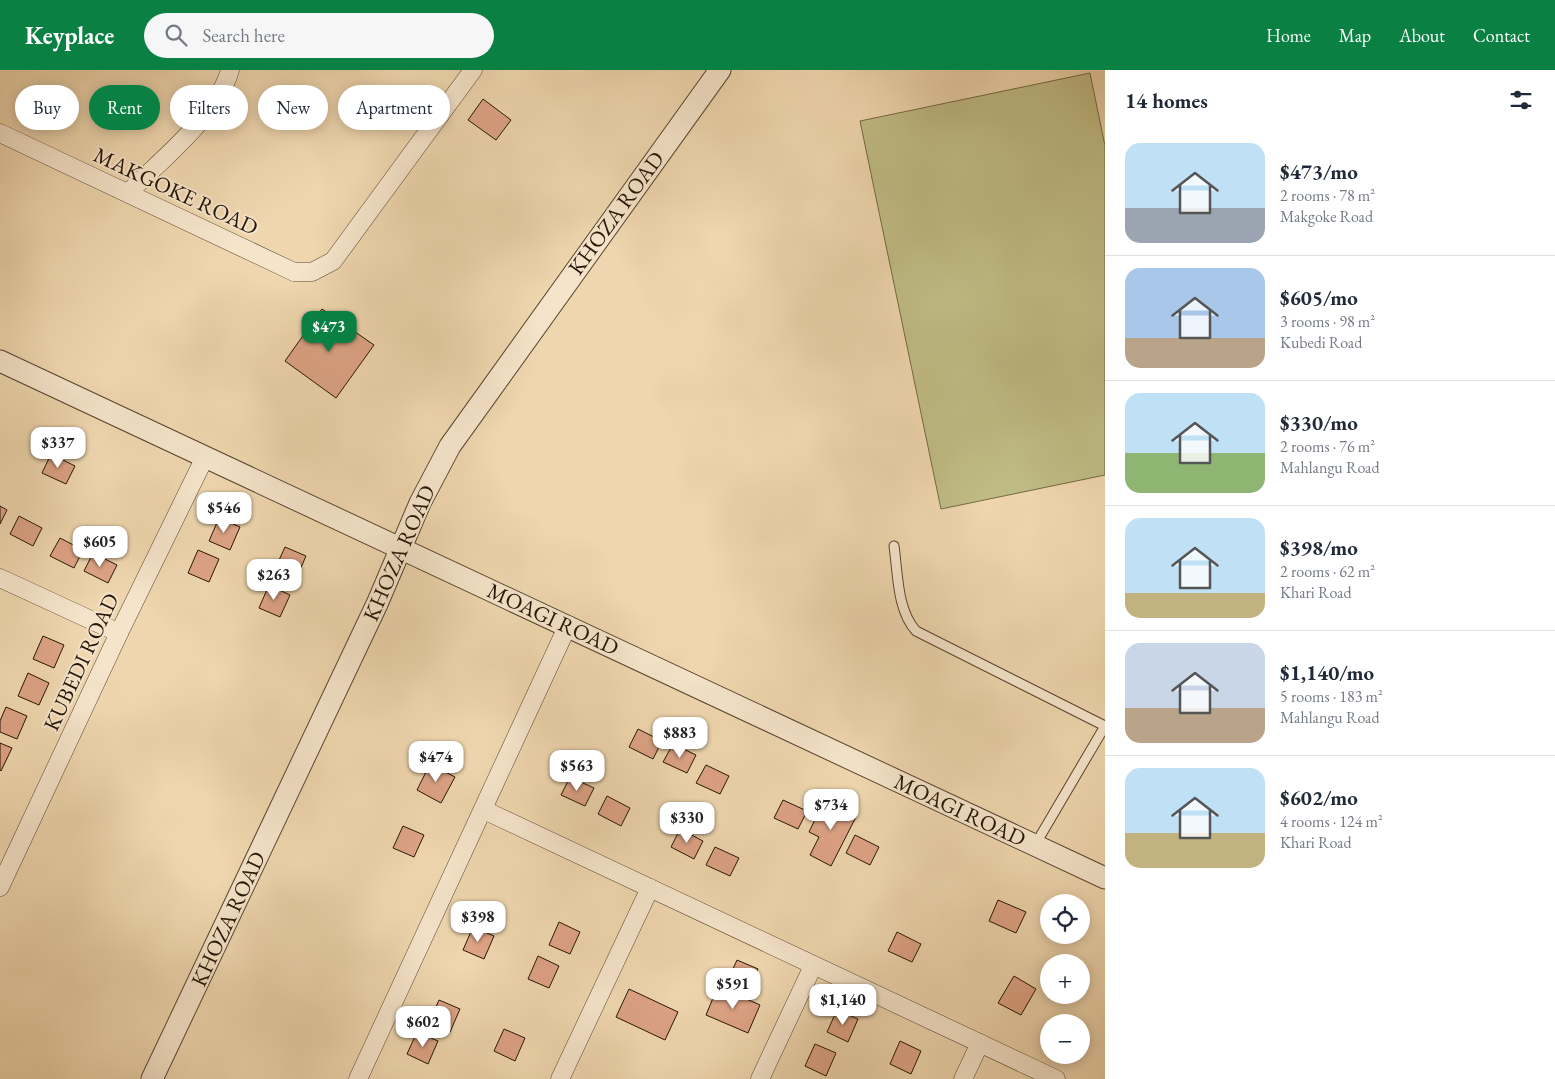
<!DOCTYPE html>
<meta charset="utf-8">
<style>
body{margin:0;font-family:"EB Garamond",serif;background:#f6f6f7;color:#1f2937;height:100vh;display:flex;flex-direction:column;font-size:19px;white-space:nowrap}
*{box-sizing:border-box;margin:0}
p{font-size:16px;color:#747a83}
.icon{flex:none;width:28px;height:28px;fill:none;stroke:currentColor;stroke-width:2;stroke-linecap:round;stroke-linejoin:round}
.map{position:relative;flex:1;overflow:hidden}
.drawer{display:flex;flex-direction:column;background:#fff;width:450px}
.drawer>*{flex:none}
.banner{position:absolute;left:15px;top:15px;width:475px;height:45px;display:flex;gap:10px}
.fabs{position:absolute;left:1040px;top:824px;display:grid;gap:10px}
.fabs a{display:grid;place-items:center;width:50px;height:50px;border-radius:50%;background:#fff;box-shadow:0 2px 12px #0003;font-size:25px}
.price{position:absolute;translate:-50% -42px;padding:0 11px;border-radius:10px;background:#fff;color:#222;font-size:16px;line-height:32px;filter:drop-shadow(0 1px 2px #0008)}
.price::after{content:'';position:absolute;left:50%;top:30px;width:15px;height:11px;margin-left:-8px;background:inherit;clip-path:polygon(0 0,100% 0,50% 100%)}
.price.current{background:#0b8043;color:#fff}
ul{padding:0;list-style:none}
li{display:flex;align-items:center;gap:15px;height:125px;padding:0 20px}
li+li{border-top:1px solid #e0e1e3}
li span{display:grid;place-items:center;flex:none;width:140px;height:100px;border-radius:15px;color:#555}
li>.icon{margin-inline-start:auto}
span .icon{width:60px;height:60px;fill:#fffc;stroke-width:1}
li b{font-size:21px}
h2{display:flex;justify-content:space-between;align-items:center;height:60px;padding:0 20px;font-size:21px}
.pill{padding:0 18px;border-radius:22px;background:#fff;box-shadow:0 2px 12px #0003;font-size:18px;line-height:45px}
.pill.current{background:#0b8043;color:#fff}
header{display:flex;align-items:center;gap:30px;box-sizing:border-box;height:70px;padding:0 25px;background:#0b8043;color:#fff}
header strong{font-size:24px}
nav{display:flex;gap:28px;margin-inline-start:auto;font-size:18px}
.search{width:350px;height:45px;background:#f6f6f7;display:flex;align-items:center;gap:12px;box-sizing:border-box;padding:0 18px;border-radius:28px;color:#747a83;font-size:19px}
main{display:flex;flex:1;min-height:0}
.map>svg:first-child{display:block}
.green{fill:#c0bc85;stroke:#736946}
.building{fill:#dda385;stroke:#261606}
.lines{fill:none;stroke-linecap:round;stroke-linejoin:round}
.service-casing{stroke:#584630;stroke-width:11}
.minor-casing{stroke:#584630;stroke-width:19}
.tertiary-casing{stroke:#584630;stroke-width:23}
.service{stroke:#f5e4ca;stroke-width:9}
.minor{stroke:#f5e4ca;stroke-width:18}
.tertiary{stroke:#f5e4ca;stroke-width:21}
.labels{text-anchor:middle;dominant-baseline:central;stroke-width:4;stroke-linejoin:round;paint-order:stroke}
.street-label{font-size:22px;fill:#261606;stroke:#f5e4ca}
</style>
<header>
<strong>Keyplace</strong>
<div class="search"><svg class="icon" aria-label="search" viewBox="0 0 24 24"><circle cx="10" cy="10" r="6"/><path d="M15 15l6 6"/></svg>Search here</div>
<nav><a>Home</a><a>Map</a><a>About</a><a>Contact</a></nav>
</header>
<main>
<div class="map">
<svg width="1105" height="1009" viewBox="0 0 1105 1009">
<rect width="100%" height="100%" fill="#efd6ae"/>
<filter id="stains"><feTurbulence type="fractalNoise" baseFrequency=".004" numOctaves="4"/><feColorMatrix values="0 0 0 0 .2 0 0 0 0 .09 0 0 0 0 .02 0 0 0 .5 -.17"/></filter>
<radialGradient id="worn" r=".72"><stop offset=".6" stop-color="#630" stop-opacity="0"/><stop offset="1" stop-color="#630" stop-opacity=".3"/></radialGradient>
<path class="green" d="M1090,3L1105,76V405L941,439L860,51Z"/>
<g class="building">
<path d="M483,29L511,50L496,70L468,50Z"/>
<path d="M322,239L374,275L336,328L285,291Z"/>
<path d="M51,384L75,396L66,414L42,403Z"/>
<path d="M0,436L7,440L0,454Z"/>
<path d="M19,446L42,458L33,476L10,464Z"/>
<path d="M219,448L240,457L230,480L209,471Z"/>
<path d="M60,468L83,480L74,498L50,486Z"/>
<path d="M285,477L306,486L296,509L275,499Z"/>
<path d="M198,480L219,489L209,512L188,503Z"/>
<path d="M93,483L117,495L108,513L84,501Z"/>
<path d="M269,515L290,525L280,547L259,538Z"/>
<path d="M43,566L64,575L54,598L33,589Z"/>
<path d="M28,603L49,613L39,635L18,626Z"/>
<path d="M6,637L27,646L17,669L0,662V651Z"/>
<path d="M638,659L662,671L653,689L629,677Z"/>
<path d="M0,673L12,678L1,701L0,700Z"/>
<path d="M673,674L696,685L687,703L663,692Z"/>
<path d="M430,694L455,707L441,733L417,720Z"/>
<path d="M706,695L729,706L720,724L696,713Z"/>
<path d="M570,707L594,718L585,736L561,725Z"/>
<path d="M607,726L630,738L621,756L598,744Z"/>
<path d="M825,729L857,745L831,796L810,785L819,767L809,762Z"/>
<path d="M783,730L807,741L798,759L774,748Z"/>
<path d="M403,756L424,765L414,787L393,778Z"/>
<path d="M680,759L703,771L694,789L671,777Z"/>
<path d="M855,765L879,777L870,795L846,783Z"/>
<path d="M715,777L739,788L730,806L706,795Z"/>
<path d="M998,830L1026,842L1016,863L989,851Z"/>
<path d="M559,852L580,862L570,884L549,875Z"/>
<path d="M473,857L494,866L484,889L463,880Z"/>
<path d="M897,862L921,874L912,892L888,881Z"/>
<path d="M538,886L559,896L549,918L528,909Z"/>
<path d="M737,890L758,899L748,922L727,912Z"/>
<path d="M1014,906L1036,919L1021,945L998,933Z"/>
<path d="M718,916L760,935L748,963L706,945Z"/>
<path d="M629,919L678,942L665,970L616,947Z"/>
<path d="M439,930L460,939L450,962L429,953Z"/>
<path d="M837,940L858,949L848,972L827,962Z"/>
<path d="M504,959L525,968L515,991L494,981Z"/>
<path d="M417,962L438,971L428,994L407,984Z"/>
<path d="M900,971L921,981L911,1004L890,994Z"/>
<path d="M815,974L836,983L826,1006L805,996Z"/>
</g>
<g class="lines">
<defs>
<g id="service">
<path d="M894,476C898,504 897,540 916,561L1105,656"/>
<path d="M1035,775L1105,656"/>
</g>
<g id="minor">
<path d="M0,63L294,202H312L333,191L473,0"/>
<path d="M128,123C162,89 217,46 230,0"/>
<path d="M0,508L119,563"/>
<path d="M484,740L1056,1009"/>
<path d="M0,817L119,563L205,387"/>
<path d="M358,1009L568,555"/>
<path d="M560,1009L650,818"/>
<path d="M760,1009L813,896"/>
<path d="M963,1009L980,973"/>
</g>
<g id="tertiary">
<path d="M0,291L1105,808"/>
<path d="M152,1009L377,534L420,433L450,376L720,0"/>
</g>
</defs>
<use href="#service" class="service-casing"/>
<use href="#minor" class="minor-casing"/>
<use href="#tertiary" class="tertiary-casing"/>
<use href="#service" class="service"/>
<use href="#minor" class="minor"/>
<use href="#tertiary" class="tertiary"/>
</g>
<g class="labels">
<g class="street-label">
<text transform="translate(176 121) rotate(25)">MAKGOKE ROAD</text>
<text transform="translate(616 143) rotate(-54)">KHOZA ROAD</text>
<text transform="translate(399 483) rotate(-66)">KHOZA ROAD</text>
<text transform="translate(553 549) rotate(25)">MOAGI ROAD</text>
<text transform="translate(81 592) rotate(-65)">KUBEDI ROAD</text>
<text transform="translate(960 740) rotate(25)">MOAGI ROAD</text>
<text transform="translate(228 849) rotate(-65)">KHOZA ROAD</text>
</g>
</g>
<rect width="100%" height="100%" filter="url(#stains)"/>
<rect width="100%" height="100%" fill="url(#worn)"/>
</svg>
<div class="fabs">
<a><svg class="icon" aria-label="locate" viewBox="0 0 24 24"><circle cx="12" cy="12" r="6"/><path d="M12 2v4M12 18v4M2 12h4M18 12h4"/></svg></a>
<a>+</a>
<a>−</a>
</div>
<b class="price current" style="left:329px;top:283px">$473</b>
<b class="price" style="left:58px;top:399px">$337</b>
<b class="price" style="left:224px;top:464px">$546</b>
<b class="price" style="left:100px;top:498px">$605</b>
<b class="price" style="left:274px;top:531px">$263</b>
<b class="price" style="left:680px;top:689px">$883</b>
<b class="price" style="left:436px;top:713px">$474</b>
<b class="price" style="left:577px;top:722px">$563</b>
<b class="price" style="left:831px;top:761px">$734</b>
<b class="price" style="left:687px;top:774px">$330</b>
<b class="price" style="left:478px;top:873px">$398</b>
<b class="price" style="left:733px;top:940px">$591</b>
<b class="price" style="left:843px;top:956px">$1,140</b>
<b class="price" style="left:423px;top:978px">$602</b>
<div class="banner">
<a class="pill">Buy</a>
<a class="pill current">Rent</a>
<a class="pill">Filters</a>
<a class="pill">New</a>
<a class="pill">Apartment</a>
</div>
</div>
<section class="drawer">
<h2>14 homes<svg class="icon" aria-label="filters" viewBox="0 0 24 24"><path d="M4 7h16M4 17h16"/><circle cx="9" cy="7" r="2"/><circle cx="15" cy="17" r="2"/></svg></h2>
<ul>
<li><span style="background:linear-gradient(#bfe0f5 65%,#9aa5b1 0)"><svg class="icon" aria-label="home" viewBox="0 0 24 24"><path d="M3 11l9-7 9 7M6 9v11h12V9"/></svg></span><div><b>$473/mo</b><p>2 rooms · 78 m²</p><p>Makgoke Road</p></div></li>
<li><span style="background:linear-gradient(#a9c7e8 70%,#b9a48a 0)"><svg class="icon" aria-label="home" viewBox="0 0 24 24"><path d="M3 11l9-7 9 7M6 9v11h12V9"/></svg></span><div><b>$605/mo</b><p>3 rooms · 98 m²</p><p>Kubedi Road</p></div></li>
<li><span style="background:linear-gradient(#bfe0f5 60%,#8fb573 0)"><svg class="icon" aria-label="home" viewBox="0 0 24 24"><path d="M3 11l9-7 9 7M6 9v11h12V9"/></svg></span><div><b>$330/mo</b><p>2 rooms · 76 m²</p><p>Mahlangu Road</p></div></li>
<li><span style="background:linear-gradient(#bfe0f5 75%,#c2b280 0)"><svg class="icon" aria-label="home" viewBox="0 0 24 24"><path d="M3 11l9-7 9 7M6 9v11h12V9"/></svg></span><div><b>$398/mo</b><p>2 rooms · 62 m²</p><p>Khari Road</p></div></li>
<li><span style="background:linear-gradient(#c9d6e8 65%,#b9a48a 0)"><svg class="icon" aria-label="home" viewBox="0 0 24 24"><path d="M3 11l9-7 9 7M6 9v11h12V9"/></svg></span><div><b>$1,140/mo</b><p>5 rooms · 183 m²</p><p>Mahlangu Road</p></div></li>
<li><span style="background:linear-gradient(#bfe0f5 65%,#c2b280 0)"><svg class="icon" aria-label="home" viewBox="0 0 24 24"><path d="M3 11l9-7 9 7M6 9v11h12V9"/></svg></span><div><b>$602/mo</b><p>4 rooms · 124 m²</p><p>Khari Road</p></div></li>
</ul>
</section>
</main>
